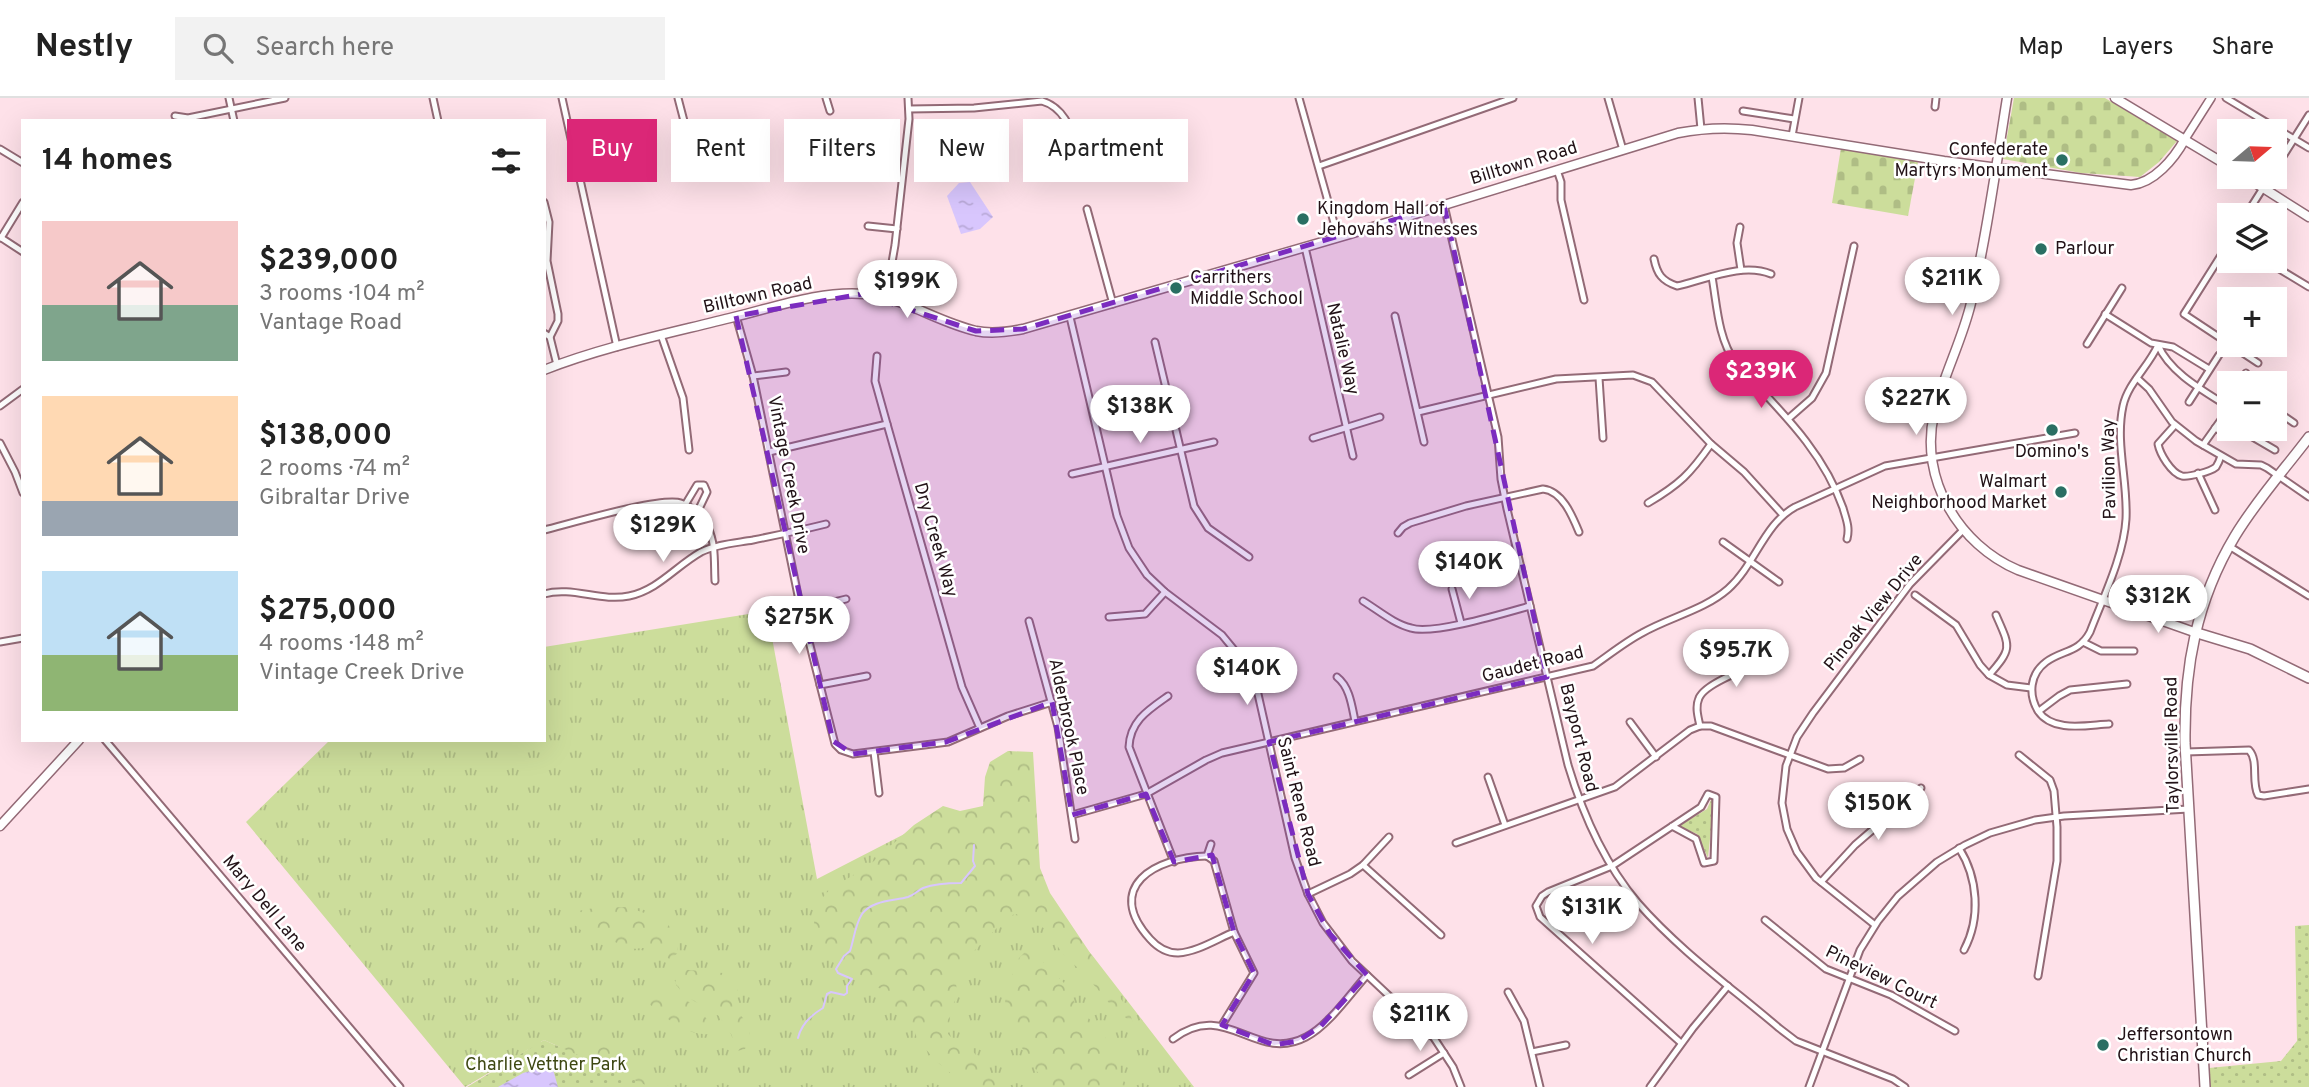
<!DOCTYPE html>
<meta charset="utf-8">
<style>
body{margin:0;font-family:Overpass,sans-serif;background:#f2f2f2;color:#222;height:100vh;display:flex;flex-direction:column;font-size:26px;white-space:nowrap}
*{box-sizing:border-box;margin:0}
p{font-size:23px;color:#767676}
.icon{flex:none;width:38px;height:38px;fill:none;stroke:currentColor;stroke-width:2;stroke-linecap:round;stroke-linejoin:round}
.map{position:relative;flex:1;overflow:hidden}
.details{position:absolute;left:21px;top:21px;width:525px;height:623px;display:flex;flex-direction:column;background:#fff;border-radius:0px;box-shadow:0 7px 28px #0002}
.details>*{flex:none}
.hud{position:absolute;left:567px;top:21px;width:665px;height:63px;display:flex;gap:14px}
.needle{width:46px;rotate:71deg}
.buttons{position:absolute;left:2217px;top:21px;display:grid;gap:14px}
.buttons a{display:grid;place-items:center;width:70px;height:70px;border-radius:0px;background:#fff;box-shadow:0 7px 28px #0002;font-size:35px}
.price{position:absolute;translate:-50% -60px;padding:0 16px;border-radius:24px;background:#fff;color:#222;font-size:23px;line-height:46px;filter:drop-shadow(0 2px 4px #0008)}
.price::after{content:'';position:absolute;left:50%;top:42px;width:21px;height:16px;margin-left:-10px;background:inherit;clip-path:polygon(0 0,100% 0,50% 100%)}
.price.current{background:#db2777;color:#fff}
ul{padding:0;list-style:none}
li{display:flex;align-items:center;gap:21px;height:175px;padding:0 21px}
li span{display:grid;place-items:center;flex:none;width:196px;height:140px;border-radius:0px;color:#555}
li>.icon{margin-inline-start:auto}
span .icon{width:84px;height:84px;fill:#fffc;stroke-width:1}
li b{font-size:30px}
h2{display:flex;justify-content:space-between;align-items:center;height:84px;padding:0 21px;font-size:30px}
.pill{padding:0 24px;border-radius:0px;background:#fff;box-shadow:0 7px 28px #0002;font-size:24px;line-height:63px}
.pill.current{background:#db2777;color:#fff}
header{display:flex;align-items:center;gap:42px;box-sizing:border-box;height:98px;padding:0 35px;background:#fff;border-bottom:2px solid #e0e0e0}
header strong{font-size:33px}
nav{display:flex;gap:38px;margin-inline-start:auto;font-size:24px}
.search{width:490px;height:63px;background:#f2f2f2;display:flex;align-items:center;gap:18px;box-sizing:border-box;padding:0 24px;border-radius:0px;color:#767676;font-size:26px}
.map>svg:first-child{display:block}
.grass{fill:url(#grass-tufts)}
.forest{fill:url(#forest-crowns)}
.cemetery{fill:url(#cemetery-stones)}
.park{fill:url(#park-dots)}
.water{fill:url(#water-ripples)}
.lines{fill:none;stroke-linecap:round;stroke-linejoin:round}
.stream{stroke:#d8c6fd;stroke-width:2}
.minor-casing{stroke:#936a76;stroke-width:9}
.tertiary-casing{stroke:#936a76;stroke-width:10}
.secondary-casing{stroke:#936a76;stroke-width:11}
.primary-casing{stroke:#936a76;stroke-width:12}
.minor{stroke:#fff;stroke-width:5}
.tertiary{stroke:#fff;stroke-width:7}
.secondary{stroke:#fff;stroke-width:8}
.primary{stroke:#fff;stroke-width:9}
.marked{fill:#7b2cbf;fill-opacity:0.2;stroke:#7b2cbf;stroke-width:5;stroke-dasharray:14 9;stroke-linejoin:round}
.poi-dot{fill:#2a6f63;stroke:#fff;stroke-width:2.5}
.labels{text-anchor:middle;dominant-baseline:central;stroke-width:5;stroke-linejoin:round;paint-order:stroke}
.poi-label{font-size:18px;fill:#221217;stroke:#fff;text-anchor:start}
.street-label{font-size:18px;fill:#221217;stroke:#fff}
.park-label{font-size:18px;fill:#3e4813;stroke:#fff}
</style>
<header>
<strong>Nestly</strong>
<div class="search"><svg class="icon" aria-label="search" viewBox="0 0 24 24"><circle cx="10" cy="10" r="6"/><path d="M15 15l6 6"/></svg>Search here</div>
<nav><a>Map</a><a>Layers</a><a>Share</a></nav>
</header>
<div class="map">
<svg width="2309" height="989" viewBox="0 0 2309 989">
<defs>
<pattern id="grass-tufts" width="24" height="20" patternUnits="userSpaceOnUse" patternTransform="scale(1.75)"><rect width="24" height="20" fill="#ccdd9b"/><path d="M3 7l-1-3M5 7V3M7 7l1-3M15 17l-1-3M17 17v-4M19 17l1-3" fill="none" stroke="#afbd85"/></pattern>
<pattern id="forest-crowns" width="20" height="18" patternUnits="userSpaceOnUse" patternTransform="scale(1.75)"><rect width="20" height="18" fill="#ccdd9b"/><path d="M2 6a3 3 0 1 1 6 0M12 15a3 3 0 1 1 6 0" fill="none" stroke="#afbd85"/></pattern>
<pattern id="cemetery-stones" width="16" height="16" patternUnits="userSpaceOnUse" patternTransform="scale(1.75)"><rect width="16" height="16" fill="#ccdd9b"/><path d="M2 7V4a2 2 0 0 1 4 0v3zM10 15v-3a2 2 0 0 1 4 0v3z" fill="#afbd85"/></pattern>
<pattern id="park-dots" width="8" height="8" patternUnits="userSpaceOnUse" patternTransform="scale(1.75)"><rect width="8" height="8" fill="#ccdd9b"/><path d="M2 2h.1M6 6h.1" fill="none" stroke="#afbd85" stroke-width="1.8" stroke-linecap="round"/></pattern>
<pattern id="water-ripples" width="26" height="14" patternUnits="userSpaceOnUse" patternTransform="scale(1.75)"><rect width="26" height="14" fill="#d8c6fd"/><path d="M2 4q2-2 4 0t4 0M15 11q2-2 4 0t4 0" fill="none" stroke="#b9a9d8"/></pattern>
</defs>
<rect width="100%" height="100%" fill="#fee1e9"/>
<path class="grass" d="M767,513L817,781L951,712L1092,857L1194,989H650L544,942L465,989L246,724L330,642H544V549Z"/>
<g class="forest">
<path d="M1008,653L1033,654L1040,770L1050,795L1129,913L1133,925L1115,912L1082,873L1067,861L1044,830L1016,816L1009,818L974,853L961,871L956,884L957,898L951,911L948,936L959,947L970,950L1003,989H967L936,963L917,941L913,926L898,915L881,891L855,877L831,859L813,835L816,807L832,789L865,771L914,727L943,708L960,713L983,708L985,679L990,664Z"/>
<path d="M627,809L662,821L677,836L678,855L670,861L643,850L631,851L608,841L584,835L574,826L578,813L594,810Z"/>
<path d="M1029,850L1066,887L1076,907L1099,931L1117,956L1120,977L1128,989H1044L1042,980L1030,964L1009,927L1004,896L1019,860Z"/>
<path d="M678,871L723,875L736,883C739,893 737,895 737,905C738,924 759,925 745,951L737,953L731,936L719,918L684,897L675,885Z"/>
<path d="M668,893C687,901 700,910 711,927L710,936C685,938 665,919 647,904L649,895Z"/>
<path d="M539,943L552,949L591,947L624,950L635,958L646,973L670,989H476L514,959L527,952Z"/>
</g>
<g class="cemetery">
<path d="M2014,0H2105L2177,43L2159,64L2140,79L2081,75L2003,61Z"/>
<path d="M1841,50L1918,64L1908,118L1832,105Z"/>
</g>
<g class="park">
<path d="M1711,702H1714L1708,760L1697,736L1679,728L1707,711Z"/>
<path d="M2309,827V989H2210L2209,970L2281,963L2297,943L2295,828Z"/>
<path d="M544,942L650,989H467Z"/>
</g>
<g class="water">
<path d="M970,84L993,119L980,131L961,136L947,98L959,85Z"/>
<path d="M548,968H552L558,989H498L523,975Z"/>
</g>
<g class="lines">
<path class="stream" d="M798,940C801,927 811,917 823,910L827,896L831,894L844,897L847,895V888L852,881L838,875L836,871L844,858L850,853C854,841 855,827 862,816C872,802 894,803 908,799C914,797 917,793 923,790C934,786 948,785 961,785L975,768L973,763L974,747"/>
<defs>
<g id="minor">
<path d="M229,0L234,23"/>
<path d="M433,0L438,23"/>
<path d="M562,0L617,249"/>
<path d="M678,0L691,50C700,62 713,55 725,51"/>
<path d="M826,0L830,13"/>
<path d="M1299,0L1338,139"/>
<path d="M1608,0L1623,52"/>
<path d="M1698,0L1701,31"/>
<path d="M2226,0L2309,50"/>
<path d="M1935,9L1936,0"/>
<path d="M909,11L974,10L1042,3C1066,10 1072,35 1080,56"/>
<path d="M1743,13L1794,21"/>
<path d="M175,18L188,20L285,0"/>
<path d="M1792,38L1799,0"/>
<path d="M0,51L23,65"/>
<path d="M1319,68L1513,0"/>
<path d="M2275,71L2309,17"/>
<path d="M1557,72L1561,84V102L1584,202"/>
<path d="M544,104L549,124L547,163L558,216V223L550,239"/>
<path d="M1444,107L1498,339L1501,381L1507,411L1568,667C1583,717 1604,765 1638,805C1679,852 1732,890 1779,930L1796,943L1893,981L1905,989"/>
<path d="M1087,111L1113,206"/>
<path d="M2246,117L2270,79"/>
<path d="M868,128L897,131"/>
<path d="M1740,129L1737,145L1741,172"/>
<path d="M0,139L23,154"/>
<path d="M1,140L23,104"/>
<path d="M2230,143L2184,216L2258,265"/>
<path d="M1305,149L1353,358"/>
<path d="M1654,161C1657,176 1662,183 1677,188C1705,182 1742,164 1771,176"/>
<path d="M2266,163L2309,189"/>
<path d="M1712,179C1717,207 1718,240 1735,264C1777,310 1822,350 1843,410C1846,421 1850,429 1847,441"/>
<path d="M886,199L895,147L909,21L908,0"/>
<path d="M2105,216L2151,245L2173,249L2209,271"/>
<path d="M736,218L753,278L801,512L835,646L841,652L853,656L948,644L1008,618L1052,604"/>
<path d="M1395,218L1424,344"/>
<path d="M1070,219L1117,418L1129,450L1147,477L1165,494L1222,537L1245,565L1252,580L1258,596L1295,760L1308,796L1323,825L1352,863L1434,940L1453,969L1461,989"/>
<path d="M544,235L550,239L557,267"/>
<path d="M661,237L683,300L689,352"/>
<path d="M1155,244L1194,408L1208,430L1249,459"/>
<path d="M2087,246L2122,190"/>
<path d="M2158,247C2170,275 2204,293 2229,309"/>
<path d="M877,258L875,283L887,326L962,589L980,630"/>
<path d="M753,278L786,274"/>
<path d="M1599,280L1603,340"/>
<path d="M2137,280L2149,291L2172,324L2196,343L2236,366L2261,367L2267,370L2309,399"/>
<path d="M2240,285L2246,275"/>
<path d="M2189,304L2219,257"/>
<path d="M0,308L23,291"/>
<path d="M2275,312L2294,325"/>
<path d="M1418,314L1556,281L1633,277L1652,284L1711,346L1744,374L1783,417"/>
<path d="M1788,321L1812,300L1826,275L1854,148"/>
<path d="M2175,327L2158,346C2160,356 2171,375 2182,378C2189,379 2210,374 2216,369C2218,366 2220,361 2221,358"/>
<path d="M2215,330L2230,338H2251L2275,352"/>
<path d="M1313,340L1380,319"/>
<path d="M0,345L15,374L23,395"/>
<path d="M2203,347L2230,309"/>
<path d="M769,354L887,326"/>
<path d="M2198,375L2215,412"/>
<path d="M1072,376L1214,344"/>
<path d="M1648,405C1680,386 1690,376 1711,346"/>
<path d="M685,407L697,387H704L707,394L697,415"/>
<path d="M544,432C569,426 662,398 681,405C693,409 702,419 708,430C716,446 714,466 715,483"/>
<path d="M1398,435L1403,429L1410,425L1466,408L1543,391C1562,393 1572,417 1579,434"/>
<path d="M1723,444L1779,484"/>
<path d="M2229,448L2309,498"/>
<path d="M1452,491L1461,525"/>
<path d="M544,496C572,488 601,504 629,498C658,492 676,468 701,454C717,446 736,445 753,442C778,437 802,432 826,426"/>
<path d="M1915,497L1956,527L1980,567L1989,577L2007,587L2031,590"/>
<path d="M1363,503C1378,512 1394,526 1411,530C1433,537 1505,515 1530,508"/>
<path d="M801,512L846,501"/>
<path d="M1109,519L1145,516L1165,494"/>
<path d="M1029,523L1058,629L1075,741"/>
<path d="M0,544L23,540"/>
<path d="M2083,544L2101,553H2134"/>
<path d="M1989,577C2013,550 2010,549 1996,517"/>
<path d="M1337,579C1350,589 1352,609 1355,623"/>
<path d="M820,587L867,578"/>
<path d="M1168,598C1148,612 1130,623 1129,649L1174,764"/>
<path d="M2039,613L2059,598L2070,592L2127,586"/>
<path d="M1630,624L1656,659"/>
<path d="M2109,626C2087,627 2053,635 2038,613C2028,596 2030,576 2046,564C2062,552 2079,555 2090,534C2103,500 2124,457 2126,421C2128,383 2115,345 2123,308C2128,285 2149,268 2158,247"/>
<path d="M1700,628C1698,619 1695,609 1699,600C1706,583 1758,567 1776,559"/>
<path d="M105,642L400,989"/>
<path d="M874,654L879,695"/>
<path d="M2186,654L2249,652C2259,663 2251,683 2258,697L2264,698L2309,691"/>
<path d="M2019,657L2050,682L2054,693L2057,729V763L2038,878"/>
<path d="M1488,679L1505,727"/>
<path d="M1072,717L1146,696L1206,662L1222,655L1593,568C1609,557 1625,544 1642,535C1670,519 1704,512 1728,491C1755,467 1764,426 1795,409L1885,368L2075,335"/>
<path d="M1672,728L1696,741L1704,765L1714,763L1716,699L1708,696L1701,709L1612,768L1548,794L1542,798L1536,808L1540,819L1681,945"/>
<path d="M1456,745L1615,689L1690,632L1700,628H1711L1828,671L1844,670L1860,661"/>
<path d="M1959,750C1978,780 1981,820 1964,852"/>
<path d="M1207,758C1155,759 1103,789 1150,841C1158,850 1166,855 1178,855C1197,854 1217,841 1234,834"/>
<path d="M1207,758L1214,763L1234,834L1254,875L1222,927"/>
<path d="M1207,758L1211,746"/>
<path d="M1363,767L1441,837"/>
<path d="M1821,784L1855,747L1921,690"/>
<path d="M1308,796L1350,776L1363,767L1389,739"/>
<path d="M1765,822L1826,871L1891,897L1955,933"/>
<path d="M1875,827L1816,780L1797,754L1787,731L1782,705L1786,668L1797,639L1813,615L1910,486L1964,431"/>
<path d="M1508,894L1524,923L1540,989"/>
<path d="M1173,941C1226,900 1255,966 1306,939C1328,928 1350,896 1367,877"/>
<path d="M1532,954L1566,947"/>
<path d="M1409,977L1444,955"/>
<path d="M1650,989L1693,930L1728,888"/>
<path d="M1809,989L1860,852L1878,823L1898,798L1937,764L1965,747L1990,735L2035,722L2064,718L2189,711"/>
</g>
<path id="tertiary" d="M2185,41L2211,0"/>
<g id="secondary">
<path d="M2007,0C1996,68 1987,137 1971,205C1962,243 1943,278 1934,316C1919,381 1959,447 2018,472L2194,534"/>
<path d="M2115,0L2230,69"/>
<path d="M2246,79L2309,119"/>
<path d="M544,272C605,248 671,235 734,219C775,209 822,192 865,196C905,200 937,224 976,233C991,236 1008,234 1023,231L1350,136L1678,35C1703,30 1726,29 1752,32L1944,63L2131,87C2154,85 2174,61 2185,41"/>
<path d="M0,728L79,642"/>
</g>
<g id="primary">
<path d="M2194,534L2250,551L2309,580"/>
<path d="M2205,989L2185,645C2184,570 2196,503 2235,438C2256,403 2284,372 2309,339"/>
</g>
</defs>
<use href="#minor" class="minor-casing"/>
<use href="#tertiary" class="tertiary-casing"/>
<use href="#secondary" class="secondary-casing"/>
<use href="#primary" class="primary-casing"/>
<use href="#minor" class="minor"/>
<use href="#tertiary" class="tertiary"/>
<use href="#secondary" class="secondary"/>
<use href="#primary" class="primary"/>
</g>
<path class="marked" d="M1444,107L1547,579L1269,644L1308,796L1330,836L1367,877L1321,928L1298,943L1274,947L1222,927L1254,875L1234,834L1212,757L1174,764L1146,696L1072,717L1052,604L946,644L853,656L833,643L736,218L862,196L976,233L1023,231Z"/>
<g class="poi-dot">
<circle cx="2062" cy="62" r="7"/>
<circle cx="1303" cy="121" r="7"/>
<circle cx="2041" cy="151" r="7"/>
<circle cx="1176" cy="190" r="7"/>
<circle cx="2052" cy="332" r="7"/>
<circle cx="2061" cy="394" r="7"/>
<circle cx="2103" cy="947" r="7"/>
</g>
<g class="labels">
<g class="poi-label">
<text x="2048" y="52" text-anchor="end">Confederate<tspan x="2048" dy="21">Martyrs Monument</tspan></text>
<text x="1317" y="111">Kingdom Hall of<tspan x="1317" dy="21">Jehovahs Witnesses</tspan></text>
<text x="2055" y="151">Parlour</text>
<text x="1190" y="180">Carrithers<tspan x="1190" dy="21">Middle School</tspan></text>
<text x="2052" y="354" text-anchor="middle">Domino's</text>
<text x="2047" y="384" text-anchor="end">Walmart<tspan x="2047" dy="21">Neighborhood Market</tspan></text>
<text x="2117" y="937">Jeffersontown<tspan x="2117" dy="21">Christian Church</tspan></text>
</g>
<g class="street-label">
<text transform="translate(1524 66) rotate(-17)">Billtown Road</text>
<text transform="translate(758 198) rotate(-13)">Billtown Road</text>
<text transform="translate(1342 251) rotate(77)">Natalie Way</text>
<text transform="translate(2110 371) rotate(-91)">Pavilion Way</text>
<text transform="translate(788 377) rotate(79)">Vintage Creek Drive</text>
<text transform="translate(935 442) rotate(74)">Dry Creek Way</text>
<text transform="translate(1874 515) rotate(-51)">Pinoak View Drive</text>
<text transform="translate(1533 567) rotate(-14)">Gaudet Road</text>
<text transform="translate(1068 629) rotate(78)">Alderbrook Place</text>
<text transform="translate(1578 640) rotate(76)">Bayport Road</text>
<text transform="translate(2173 647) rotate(-91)">Taylorsville Road</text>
<text transform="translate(1298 704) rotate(76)">Saint Rene Road</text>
<text transform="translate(264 806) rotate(50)">Mary Dell Lane</text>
<text transform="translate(1881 880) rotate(26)">Pineview Court</text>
</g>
<g class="park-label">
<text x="546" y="967">Charlie Vettner Park</text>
</g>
</g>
</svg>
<div class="buttons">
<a><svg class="needle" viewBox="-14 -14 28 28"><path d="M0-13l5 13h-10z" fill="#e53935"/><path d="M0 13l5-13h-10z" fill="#767676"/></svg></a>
<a><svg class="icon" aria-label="layers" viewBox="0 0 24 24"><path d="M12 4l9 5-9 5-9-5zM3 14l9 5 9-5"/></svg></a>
<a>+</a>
<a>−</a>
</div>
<b class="price" style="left:1952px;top:219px">$211K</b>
<b class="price" style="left:907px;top:222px">$199K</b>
<b class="price current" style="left:1761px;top:312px">$239K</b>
<b class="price" style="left:1916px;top:339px">$227K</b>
<b class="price" style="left:1140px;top:347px">$138K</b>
<b class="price" style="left:663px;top:466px">$129K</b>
<b class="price" style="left:1469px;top:503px">$140K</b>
<b class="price" style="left:2158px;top:537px">$312K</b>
<b class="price" style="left:799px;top:558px">$275K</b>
<b class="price" style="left:1736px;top:591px">$95.7K</b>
<b class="price" style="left:1247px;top:609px">$140K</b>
<b class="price" style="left:1878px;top:744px">$150K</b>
<b class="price" style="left:1592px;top:848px">$131K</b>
<b class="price" style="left:1420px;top:955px">$211K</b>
<div class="hud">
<a class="pill current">Buy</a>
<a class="pill">Rent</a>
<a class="pill">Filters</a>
<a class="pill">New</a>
<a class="pill">Apartment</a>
</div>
<section class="details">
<h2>14 homes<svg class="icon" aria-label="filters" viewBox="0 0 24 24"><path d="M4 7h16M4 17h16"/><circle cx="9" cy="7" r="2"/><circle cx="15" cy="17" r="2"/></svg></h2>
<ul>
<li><span style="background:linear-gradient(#f6c9c9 60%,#7fa58c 0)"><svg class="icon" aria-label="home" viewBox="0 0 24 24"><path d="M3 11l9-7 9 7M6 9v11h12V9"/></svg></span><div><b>$239,000</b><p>3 rooms · 104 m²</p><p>Vantage Road</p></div></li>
<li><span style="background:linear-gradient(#ffd9b3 75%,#9aa5b1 0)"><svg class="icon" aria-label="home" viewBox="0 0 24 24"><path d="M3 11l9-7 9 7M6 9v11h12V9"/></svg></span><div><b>$138,000</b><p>2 rooms · 74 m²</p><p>Gibraltar Drive</p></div></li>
<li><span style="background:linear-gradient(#bfe0f5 60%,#8fb573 0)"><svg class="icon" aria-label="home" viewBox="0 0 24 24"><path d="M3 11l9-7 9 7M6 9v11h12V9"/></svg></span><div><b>$275,000</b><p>4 rooms · 148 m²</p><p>Vintage Creek Drive</p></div></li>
</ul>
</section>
</div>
